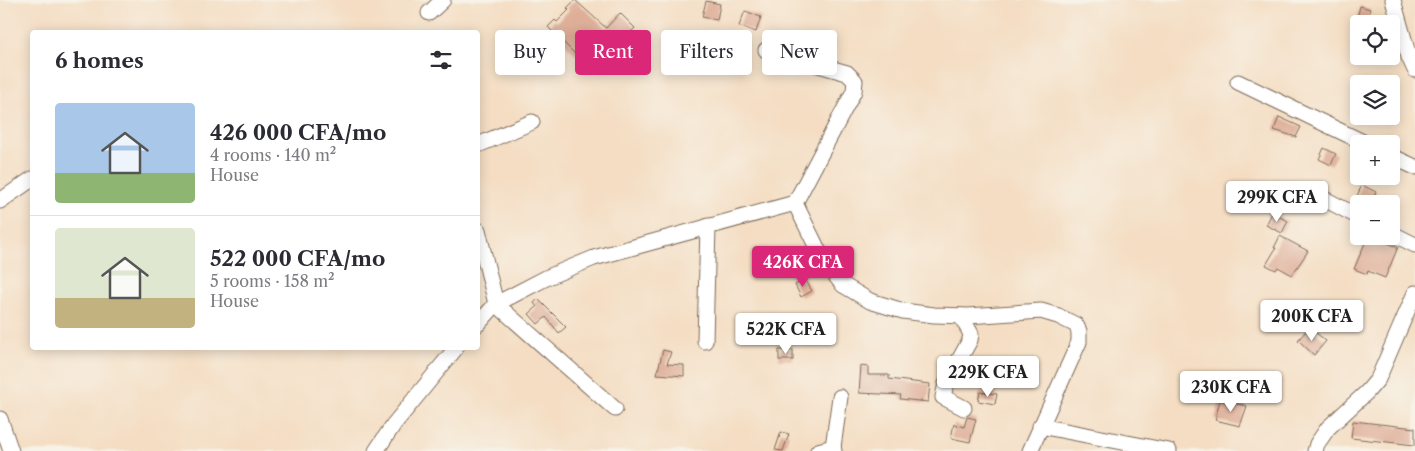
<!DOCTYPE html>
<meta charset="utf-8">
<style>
body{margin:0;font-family:"Libre Caslon Text",serif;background:#f2f2f3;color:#2b2b33;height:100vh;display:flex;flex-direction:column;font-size:19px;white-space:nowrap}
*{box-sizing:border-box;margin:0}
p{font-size:16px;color:#7c7c81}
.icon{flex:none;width:28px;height:28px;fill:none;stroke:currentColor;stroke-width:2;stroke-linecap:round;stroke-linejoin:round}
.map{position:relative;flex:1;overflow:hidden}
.side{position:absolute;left:30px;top:30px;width:450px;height:320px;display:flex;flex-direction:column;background:#fff;border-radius:5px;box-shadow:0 2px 12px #0003}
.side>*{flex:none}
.hud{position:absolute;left:495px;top:30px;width:475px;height:45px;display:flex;gap:10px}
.fabs{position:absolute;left:1350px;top:15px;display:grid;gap:10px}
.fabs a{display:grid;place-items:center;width:50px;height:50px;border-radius:5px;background:#fff;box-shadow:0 2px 12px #0003;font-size:25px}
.price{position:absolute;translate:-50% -42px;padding:0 11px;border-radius:5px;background:#fff;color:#222;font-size:16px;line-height:32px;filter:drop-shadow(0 1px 2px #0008)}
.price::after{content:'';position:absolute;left:50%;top:30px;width:15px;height:11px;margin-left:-8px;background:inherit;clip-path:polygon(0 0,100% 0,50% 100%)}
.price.active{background:#db2777;color:#fff}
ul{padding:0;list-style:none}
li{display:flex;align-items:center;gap:15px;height:125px;padding:0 25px}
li+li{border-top:1px solid #e1e1e2}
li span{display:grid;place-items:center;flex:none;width:140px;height:100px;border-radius:5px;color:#555}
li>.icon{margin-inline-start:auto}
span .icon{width:60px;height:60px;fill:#fffc;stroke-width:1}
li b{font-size:21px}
h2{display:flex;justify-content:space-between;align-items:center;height:60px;padding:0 25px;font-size:21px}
.tag{padding:0 18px;border-radius:5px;background:#fff;box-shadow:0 2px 12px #0003;font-size:18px;line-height:45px}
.tag.active{background:#db2777;color:#fff}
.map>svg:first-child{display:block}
.building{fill:#ddab94}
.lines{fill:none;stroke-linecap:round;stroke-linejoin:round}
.minor-casing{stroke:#7c6957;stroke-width:17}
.minor{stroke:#fff;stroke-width:15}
</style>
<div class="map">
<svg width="1415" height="451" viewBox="0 0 1415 451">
<rect width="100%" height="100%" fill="#f7f3e8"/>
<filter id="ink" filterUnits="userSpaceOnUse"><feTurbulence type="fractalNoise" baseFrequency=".02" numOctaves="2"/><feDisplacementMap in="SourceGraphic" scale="10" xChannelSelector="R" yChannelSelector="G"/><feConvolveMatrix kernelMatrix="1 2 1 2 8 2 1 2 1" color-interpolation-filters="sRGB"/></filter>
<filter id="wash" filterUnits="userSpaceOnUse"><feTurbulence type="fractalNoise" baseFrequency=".0096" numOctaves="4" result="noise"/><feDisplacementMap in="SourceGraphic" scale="20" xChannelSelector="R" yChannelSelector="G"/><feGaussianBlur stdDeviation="1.12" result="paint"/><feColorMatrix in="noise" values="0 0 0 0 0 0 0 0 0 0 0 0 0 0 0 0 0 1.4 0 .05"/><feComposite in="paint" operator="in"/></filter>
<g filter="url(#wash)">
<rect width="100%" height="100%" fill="#f4ddc2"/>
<g id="blocks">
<g class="building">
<path d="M575,0L606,28L620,13L635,28L591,70L548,27L555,20L557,22L569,10L567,8Z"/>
<path d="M706,1L720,4L717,20L702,17Z"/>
<path d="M1360,6L1370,9L1366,24L1356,22Z"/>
<path d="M745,11L761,17L756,32L739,26Z"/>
<path d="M1279,117L1301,127L1296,137L1274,130Z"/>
<path d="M1324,148L1336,154L1331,165L1319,159Z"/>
<path d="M1362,185L1376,192L1370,204L1356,198Z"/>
<path d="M1272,213L1288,221L1282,233L1266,225Z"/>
<path d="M1280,236L1308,251L1292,275L1278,267L1276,270L1266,265L1276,248H1274Z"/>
<path d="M1368,236L1398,247L1385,278L1368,271L1367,274L1354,269Z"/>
<path d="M805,279L812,291L801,297L795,285Z"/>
<path d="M538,299L566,327L559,333L546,317L538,324L529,314L537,307L534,303Z"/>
<path d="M1307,330L1312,335L1315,332L1326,341L1314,355L1298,340Z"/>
<path d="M663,350L671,352L667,364L684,365V376L657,374Z"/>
<rect x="779" y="350" width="14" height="10"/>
<path d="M861,366L868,367V375H889V379L930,384L928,402L900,399L901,395L859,393Z"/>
<path d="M980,392L997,394L995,404L978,401Z"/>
<path d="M1220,400L1247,406L1240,426L1215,420Z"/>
<path d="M967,417L976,419L970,442L951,438L954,424L964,427Z"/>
<path d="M1353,421L1415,428V445L1351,438Z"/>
<path d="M781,432L789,434L783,451L775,450Z"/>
</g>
</g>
</g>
<g filter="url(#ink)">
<use href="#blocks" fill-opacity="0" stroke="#7c6957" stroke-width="1"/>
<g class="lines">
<defs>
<g id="minor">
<path d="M1393,0L1409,57L1415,70"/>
<path d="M429,13L443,0"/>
<path d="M1238,82L1367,144"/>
<path d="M478,145L532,122"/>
<path d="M1391,156L1415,167"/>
<path d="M1311,192L1359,217"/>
<path d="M0,201L32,179"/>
<path d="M795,203L823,260L843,285L870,301L903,311L934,315L968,316L1041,311L1058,316L1076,325L1079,331V342L1030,451"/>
<path d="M478,230L496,304L615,409"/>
<path d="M1391,233L1415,245"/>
<path d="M961,316L971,334L970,340L946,384L943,397L964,408"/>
<path d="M478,324L496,304L548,277L594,258L795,203L854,91L855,81L847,73L766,50"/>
<path d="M705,341L708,226"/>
<path d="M0,419L11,451"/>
<path d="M1040,426L1169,451"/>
<path d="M833,447L840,397"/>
<path d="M376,451L394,424L456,348"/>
<path d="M818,451L833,447L834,451"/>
<path d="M1315,451L1317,444L1328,428L1367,392L1378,379L1415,293"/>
</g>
</defs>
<use href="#minor" class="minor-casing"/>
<use href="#minor" class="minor"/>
</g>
</g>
</svg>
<div class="fabs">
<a><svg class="icon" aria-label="locate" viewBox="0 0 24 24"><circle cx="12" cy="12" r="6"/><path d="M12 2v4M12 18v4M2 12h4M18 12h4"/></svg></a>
<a><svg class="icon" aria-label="layers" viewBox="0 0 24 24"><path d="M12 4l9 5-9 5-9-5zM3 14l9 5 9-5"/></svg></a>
<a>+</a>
<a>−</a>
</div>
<b class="price" style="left:1277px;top:223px">299K CFA</b>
<b class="price active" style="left:803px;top:288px">426K CFA</b>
<b class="price" style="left:1312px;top:342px">200K CFA</b>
<b class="price" style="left:786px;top:355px">522K CFA</b>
<b class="price" style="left:988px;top:398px">229K CFA</b>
<b class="price" style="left:1231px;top:413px">230K CFA</b>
<div class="hud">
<a class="tag">Buy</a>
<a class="tag active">Rent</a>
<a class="tag">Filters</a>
<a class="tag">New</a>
</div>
<section class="side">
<h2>6 homes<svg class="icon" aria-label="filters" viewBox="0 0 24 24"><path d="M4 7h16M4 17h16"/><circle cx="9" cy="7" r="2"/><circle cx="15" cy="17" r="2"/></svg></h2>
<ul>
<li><span style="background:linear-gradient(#a9c7e8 70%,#8fb573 0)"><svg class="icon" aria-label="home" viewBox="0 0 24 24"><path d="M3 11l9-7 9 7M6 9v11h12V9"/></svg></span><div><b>426 000 CFA/mo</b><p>4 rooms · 140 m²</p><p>House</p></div></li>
<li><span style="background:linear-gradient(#dfe7d0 70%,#c2b280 0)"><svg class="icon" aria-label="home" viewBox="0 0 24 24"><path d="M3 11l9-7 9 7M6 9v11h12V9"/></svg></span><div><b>522 000 CFA/mo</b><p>5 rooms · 158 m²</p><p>House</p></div></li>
</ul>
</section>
</div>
